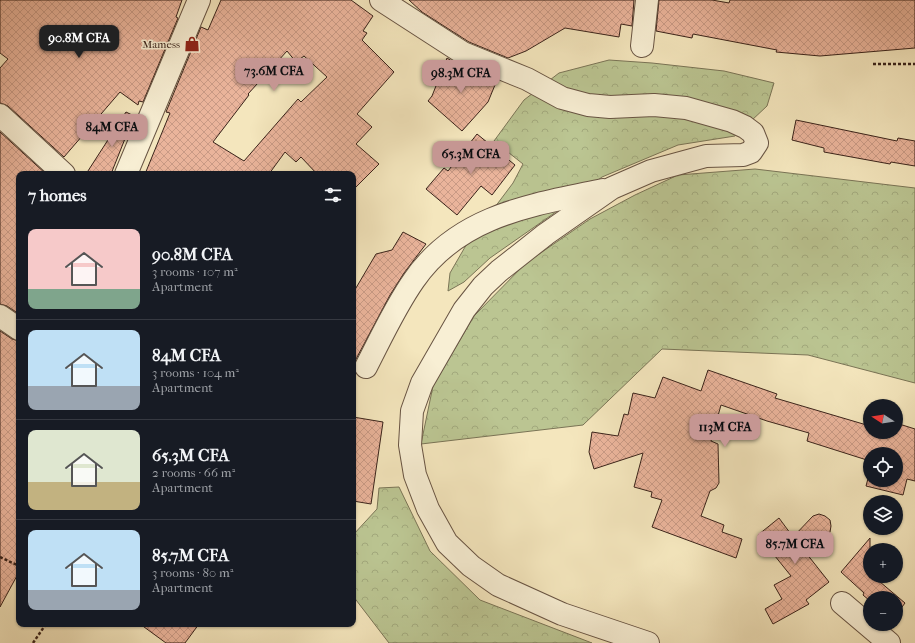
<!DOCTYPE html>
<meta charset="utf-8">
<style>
body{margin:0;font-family:"IM FELL French Canon",serif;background:#20242c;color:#f1f3f6;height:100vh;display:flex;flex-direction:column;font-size:15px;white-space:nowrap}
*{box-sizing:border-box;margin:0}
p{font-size:13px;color:#9ea1a6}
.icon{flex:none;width:22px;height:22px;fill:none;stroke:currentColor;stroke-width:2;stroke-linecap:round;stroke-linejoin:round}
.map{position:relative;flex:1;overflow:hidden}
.drawer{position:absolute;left:16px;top:171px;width:340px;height:456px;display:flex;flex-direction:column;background:#171b24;border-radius:8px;box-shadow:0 1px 3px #0004}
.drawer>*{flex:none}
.needle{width:26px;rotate:282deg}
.tools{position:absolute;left:863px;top:399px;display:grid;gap:8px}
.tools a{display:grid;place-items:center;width:40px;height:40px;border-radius:50%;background:#171b24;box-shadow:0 1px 3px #0004;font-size:20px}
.price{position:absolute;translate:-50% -34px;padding:0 9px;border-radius:8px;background:#c59692;color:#111;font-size:13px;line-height:26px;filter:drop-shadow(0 1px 2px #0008)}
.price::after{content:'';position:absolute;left:50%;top:24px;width:12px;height:9px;margin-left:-6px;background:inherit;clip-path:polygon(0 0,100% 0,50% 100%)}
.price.selected{background:#222;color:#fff}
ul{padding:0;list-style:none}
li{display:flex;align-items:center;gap:12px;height:100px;padding:0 12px}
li+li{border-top:1px solid #363941}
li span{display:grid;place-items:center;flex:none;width:112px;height:80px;border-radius:8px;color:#555}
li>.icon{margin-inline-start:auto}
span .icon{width:48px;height:48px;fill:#fffc;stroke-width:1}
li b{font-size:17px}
h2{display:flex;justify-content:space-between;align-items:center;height:48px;padding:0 12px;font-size:17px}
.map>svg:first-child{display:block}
.forest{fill:url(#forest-crowns);stroke:#7a7456}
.building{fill:url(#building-cross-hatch);stroke:#3a231a;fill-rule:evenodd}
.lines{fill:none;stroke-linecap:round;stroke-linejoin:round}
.minor-casing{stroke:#685443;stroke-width:24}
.path{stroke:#3a231a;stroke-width:2.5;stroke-dasharray:3 2;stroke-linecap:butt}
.minor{stroke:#f8efd4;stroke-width:22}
.labels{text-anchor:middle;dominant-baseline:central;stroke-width:3;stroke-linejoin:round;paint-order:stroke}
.poi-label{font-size:11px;fill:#3a231a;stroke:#f8efd4;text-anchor:end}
</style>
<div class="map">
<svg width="915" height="643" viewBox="0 0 915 643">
<defs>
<pattern id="forest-crowns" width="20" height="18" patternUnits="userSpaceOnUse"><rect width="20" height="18" fill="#bbc592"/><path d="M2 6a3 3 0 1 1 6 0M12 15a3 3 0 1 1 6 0" fill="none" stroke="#a2a97d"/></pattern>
<pattern id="building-cross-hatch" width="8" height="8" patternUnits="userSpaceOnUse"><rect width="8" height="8" fill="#eab49b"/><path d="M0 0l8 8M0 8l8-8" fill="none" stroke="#c99a85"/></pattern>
</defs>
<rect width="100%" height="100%" fill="#f4e6bd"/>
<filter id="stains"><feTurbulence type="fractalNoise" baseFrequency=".005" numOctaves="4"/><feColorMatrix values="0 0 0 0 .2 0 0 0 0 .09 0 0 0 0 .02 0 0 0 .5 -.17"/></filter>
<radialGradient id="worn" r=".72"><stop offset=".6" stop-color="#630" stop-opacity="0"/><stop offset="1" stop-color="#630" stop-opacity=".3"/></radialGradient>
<g class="forest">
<path d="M609,60L652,63L724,71L774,83L767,106L735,136L678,145L602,177L553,214L490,258L464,282L448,291L450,273L465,247L513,183L523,164L494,141L524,100L559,73Z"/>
<path d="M755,169L915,188V383L808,355L662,349L583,425L421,444L433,386L474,316L526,263L590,219L635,195L678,175Z"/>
<path d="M399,487L430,551L480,600L592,643H389L353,596V535L377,509L379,488Z"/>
</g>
<g class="building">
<path d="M0,0H182L176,17L178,18L143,102L139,101L138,105L120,92L64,157L8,106L0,103V68L8,59L0,53Z"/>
<path d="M221,0H351L373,16L363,31L367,33L362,40L394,72L357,114L372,127L356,144L379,164L353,190V174H317L301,157L296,162L285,152L269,174H145L170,113L166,112L201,27L208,30ZM287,51L296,62L304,56L327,77L301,102L298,99L244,161L213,142L249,95L248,94Z"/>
<path d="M409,0H634L632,26L621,24L619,37L565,28L526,51L508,58L469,42L422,12Z"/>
<path d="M659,0H712L729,3L730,0H915V48L820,56L776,52L777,50L693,34L692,38L656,31Z"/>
<path d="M447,58L458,65L497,80L488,102L462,131L428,101L432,96Z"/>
<path d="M126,112L134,116L111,174H86Z"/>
<path d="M796,120L897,141L898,138L915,141V166L891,162L890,164L824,152V148L792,140Z"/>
<path d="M0,132L46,174H19V314L7,306L0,304Z"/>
<path d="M477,134L515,165L492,195L481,186L457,215L426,189L444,168L448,171Z"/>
<path d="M403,232L426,244L404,273L390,295L355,361L353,370V293L376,254L392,250Z"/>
<path d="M0,331L12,339L19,341V572L0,607Z"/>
<path d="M708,370L777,394L775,398L870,426V432H888L896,434V423L915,429V481L907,479L903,495L866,486L870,471V480H896V454H870V461L807,441L809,433L767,421L721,405L711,441L718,444L719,483L716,488L710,491L701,516L724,525L722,532L742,539L736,558L652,527L662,500L651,497L652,492L634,487L643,453L594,469L589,452L592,432L618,436L624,414L628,415L633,393L655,398L663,377L701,391Z"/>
<path d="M353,417L383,422L371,504L353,501Z"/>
<path d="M819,514L825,516L830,520L831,526L830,532L826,537L799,544L829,582L806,600L809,604L773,624L765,609L782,599L774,585L791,576L758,535L779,518L793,537L813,516Z"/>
<path d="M870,538V576H873L905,603L896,615V598H870V601L863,595L864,593L841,572Z"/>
<path d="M140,624H199L185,643H166Z"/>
</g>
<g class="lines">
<defs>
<g id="minor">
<path d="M381,0L463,53L527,79L562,98L588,105L610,107L654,105L686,108L732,121L745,127L753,133L757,143L751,152L743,155L706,156L651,171L612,188L546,234L499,271L483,286L464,310L422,383L412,411L410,445L415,475L428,509L447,543L471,566L498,585L562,614L648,643"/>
<path d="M642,46L647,0"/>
<path d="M0,115L64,174"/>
<path d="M126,174L199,0"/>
<path d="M0,316L19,329"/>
<path d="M366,367C381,338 395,307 414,280C459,215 532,205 603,190"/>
<path d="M842,603L889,643"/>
</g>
</defs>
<use href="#minor" class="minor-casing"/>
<g class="path">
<path d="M873,64H915"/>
<path d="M0,557L19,566"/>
<path d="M33,643L46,624"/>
</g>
<use href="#minor" class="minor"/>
</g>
<defs>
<symbol id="shop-bare" viewBox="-9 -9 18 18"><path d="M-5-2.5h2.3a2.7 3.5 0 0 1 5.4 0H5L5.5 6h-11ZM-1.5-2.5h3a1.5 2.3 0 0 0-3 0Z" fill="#8f2418" stroke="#f8efd4" stroke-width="2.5" paint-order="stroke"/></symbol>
</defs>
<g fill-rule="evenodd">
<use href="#shop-bare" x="181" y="33" width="22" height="22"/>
</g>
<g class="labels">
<g class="poi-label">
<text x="180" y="44">Mamess</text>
</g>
</g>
<rect width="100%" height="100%" filter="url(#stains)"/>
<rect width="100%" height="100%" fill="url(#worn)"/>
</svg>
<div class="tools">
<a><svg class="needle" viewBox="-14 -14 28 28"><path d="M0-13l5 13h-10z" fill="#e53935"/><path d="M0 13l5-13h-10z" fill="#9ea1a6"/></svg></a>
<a><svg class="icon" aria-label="locate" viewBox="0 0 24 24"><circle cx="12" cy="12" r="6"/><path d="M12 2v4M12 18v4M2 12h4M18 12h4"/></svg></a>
<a><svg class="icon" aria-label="layers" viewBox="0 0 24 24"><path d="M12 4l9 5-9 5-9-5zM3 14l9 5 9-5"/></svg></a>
<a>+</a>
<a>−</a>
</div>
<b class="price selected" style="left:79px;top:59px">90.8M CFA</b>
<b class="price" style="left:274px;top:92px">73.6M CFA</b>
<b class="price" style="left:461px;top:94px">98.3M CFA</b>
<b class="price" style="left:112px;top:148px">84M CFA</b>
<b class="price" style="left:471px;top:175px">65.3M CFA</b>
<b class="price" style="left:725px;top:448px">113M CFA</b>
<b class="price" style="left:795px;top:565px">85.7M CFA</b>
<section class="drawer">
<h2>7 homes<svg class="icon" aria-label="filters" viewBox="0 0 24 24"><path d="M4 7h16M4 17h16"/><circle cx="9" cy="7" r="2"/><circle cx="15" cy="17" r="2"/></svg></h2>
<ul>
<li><span style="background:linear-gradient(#f6c9c9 75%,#7fa58c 0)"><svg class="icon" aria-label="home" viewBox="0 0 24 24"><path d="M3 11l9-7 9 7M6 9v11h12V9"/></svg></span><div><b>90.8M CFA</b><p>3 rooms · 107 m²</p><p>Apartment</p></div></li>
<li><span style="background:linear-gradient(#bfe0f5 70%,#9aa5b1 0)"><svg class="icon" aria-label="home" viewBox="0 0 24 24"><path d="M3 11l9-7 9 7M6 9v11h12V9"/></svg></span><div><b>84M CFA</b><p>3 rooms · 104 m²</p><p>Apartment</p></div></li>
<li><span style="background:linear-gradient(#dfe7d0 65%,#c2b280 0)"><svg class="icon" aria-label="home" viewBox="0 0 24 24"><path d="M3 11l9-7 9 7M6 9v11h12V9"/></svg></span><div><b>65.3M CFA</b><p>2 rooms · 66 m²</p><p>Apartment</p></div></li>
<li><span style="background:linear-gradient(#bfe0f5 75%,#9aa5b1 0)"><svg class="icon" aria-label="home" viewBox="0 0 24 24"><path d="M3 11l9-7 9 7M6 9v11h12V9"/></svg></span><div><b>85.7M CFA</b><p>3 rooms · 80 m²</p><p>Apartment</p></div></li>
</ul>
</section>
</div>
